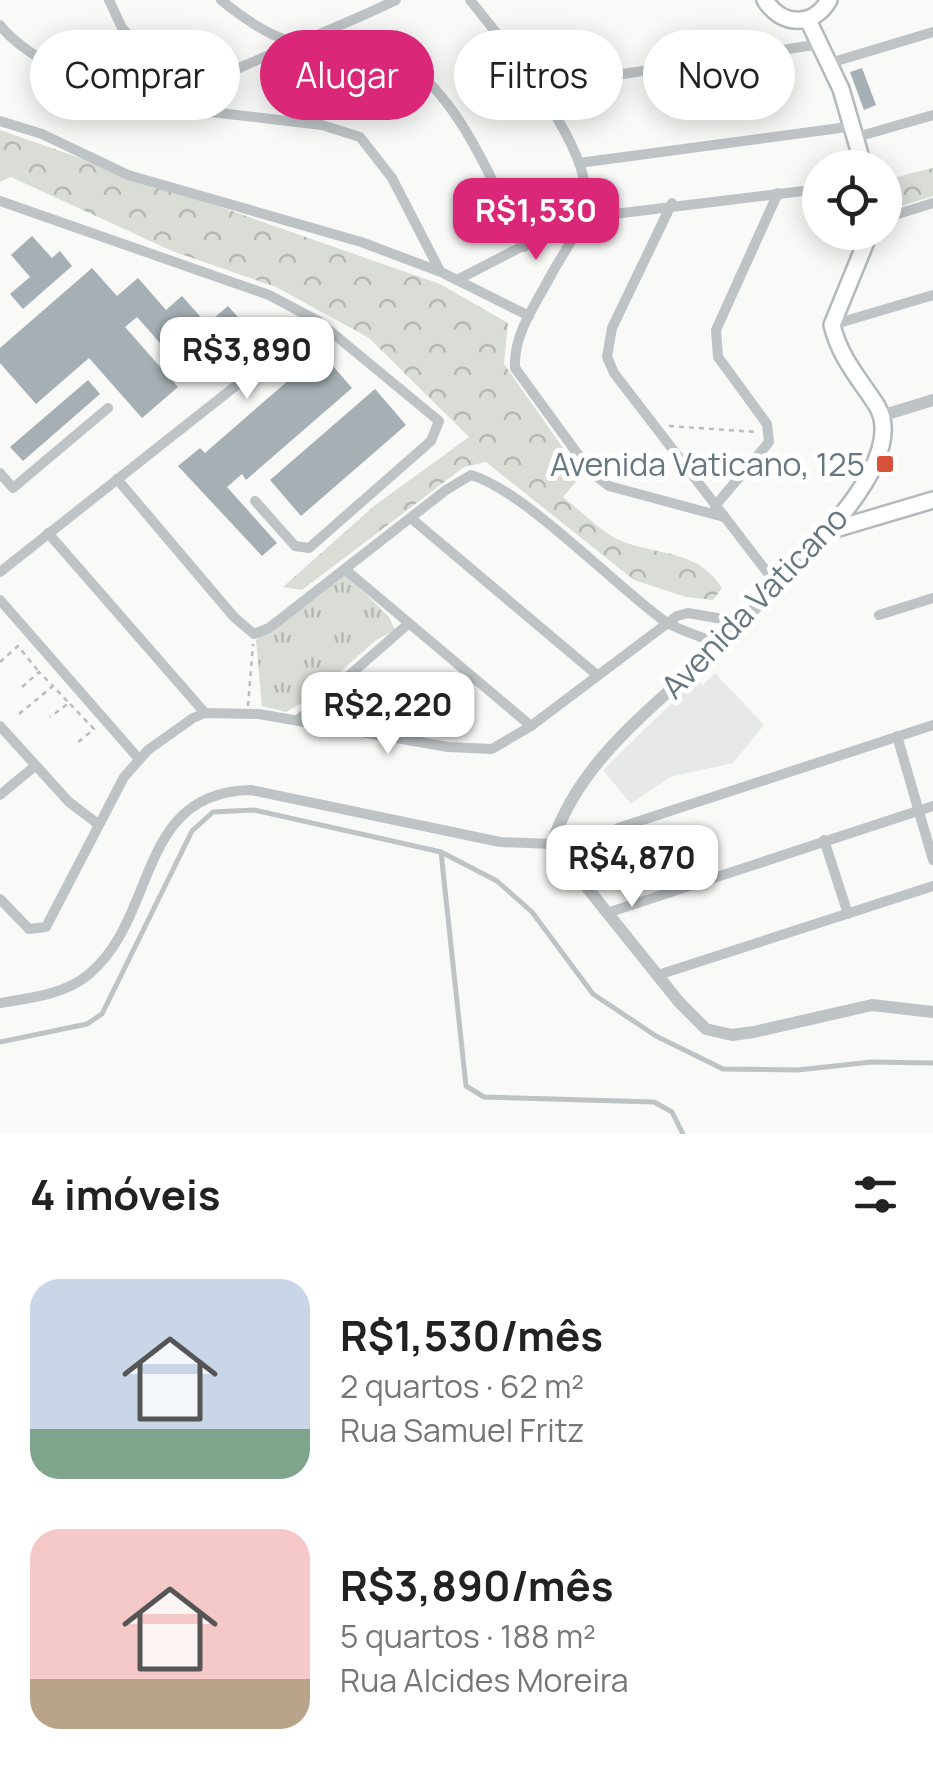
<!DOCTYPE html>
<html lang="pt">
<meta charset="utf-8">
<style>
body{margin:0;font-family:Manrope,sans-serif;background:#f6f6f6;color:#222;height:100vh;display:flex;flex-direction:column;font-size:38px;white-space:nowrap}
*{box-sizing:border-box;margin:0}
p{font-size:32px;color:#767676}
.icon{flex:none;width:55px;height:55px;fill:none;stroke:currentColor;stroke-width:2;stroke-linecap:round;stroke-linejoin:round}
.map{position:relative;height:1134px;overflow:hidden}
.panel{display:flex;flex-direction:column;background:#fff;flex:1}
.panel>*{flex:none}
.banner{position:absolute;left:30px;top:30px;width:875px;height:90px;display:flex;gap:20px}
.fabs{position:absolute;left:802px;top:150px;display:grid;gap:20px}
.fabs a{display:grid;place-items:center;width:100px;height:100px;border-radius:50%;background:#fff;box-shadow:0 5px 25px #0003;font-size:50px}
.price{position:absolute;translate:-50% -85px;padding:0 22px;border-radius:20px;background:#fff;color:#222;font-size:32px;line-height:65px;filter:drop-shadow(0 2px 5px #0008)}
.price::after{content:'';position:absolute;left:50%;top:60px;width:30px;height:22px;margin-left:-15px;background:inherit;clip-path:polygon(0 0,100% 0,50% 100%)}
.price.active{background:#db2777;color:#fff}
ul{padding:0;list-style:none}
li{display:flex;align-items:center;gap:30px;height:250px;padding:0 30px}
li span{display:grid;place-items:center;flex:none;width:280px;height:200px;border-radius:30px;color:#555}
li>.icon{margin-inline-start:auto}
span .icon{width:120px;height:120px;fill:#fffc;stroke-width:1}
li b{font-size:42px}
h2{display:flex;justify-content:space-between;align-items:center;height:120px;padding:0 30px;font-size:42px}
.pill{padding:0 35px;border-radius:45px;background:#fff;box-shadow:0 5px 25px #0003;font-size:35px;line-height:90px}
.pill.active{background:#db2777;color:#fff}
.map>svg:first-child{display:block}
.built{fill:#e7e9e8}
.forest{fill:url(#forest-crowns)}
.park{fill:url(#park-tufts)}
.building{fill:#a5afb4}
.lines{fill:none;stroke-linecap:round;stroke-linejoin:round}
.secondary-casing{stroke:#b3b9bd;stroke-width:20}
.path{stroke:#b9bdbf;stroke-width:2.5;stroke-dasharray:5 5;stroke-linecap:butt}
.service{stroke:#bec3c6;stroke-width:5}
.minor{stroke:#bec3c6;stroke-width:10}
.tertiary{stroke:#bec3c6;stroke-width:12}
.secondary{stroke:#fff;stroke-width:15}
.poi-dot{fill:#d75038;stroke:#fff;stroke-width:4}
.labels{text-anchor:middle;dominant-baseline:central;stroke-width:10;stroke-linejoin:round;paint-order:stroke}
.poi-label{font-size:32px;fill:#667780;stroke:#fff;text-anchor:end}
.street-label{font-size:32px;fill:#667780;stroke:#fff}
</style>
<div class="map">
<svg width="933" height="1134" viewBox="0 0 933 1134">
<defs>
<pattern id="forest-crowns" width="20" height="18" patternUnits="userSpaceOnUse" patternTransform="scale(2.5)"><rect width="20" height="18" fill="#d9ddd6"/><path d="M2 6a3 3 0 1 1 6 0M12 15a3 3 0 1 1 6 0" fill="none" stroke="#b4b8b3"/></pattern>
<pattern id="park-tufts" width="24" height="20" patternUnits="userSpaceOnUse" patternTransform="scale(2.5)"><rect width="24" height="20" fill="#d9ddd6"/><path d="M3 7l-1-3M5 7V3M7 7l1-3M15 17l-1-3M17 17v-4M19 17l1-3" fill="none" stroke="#b4b8b3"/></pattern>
</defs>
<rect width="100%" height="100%" fill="#f9f9f7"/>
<path class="built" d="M715,673L764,725L733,763L670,777L631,804L603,770L696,679L703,685Z"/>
<g class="forest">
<path d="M0,130L440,284L508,323L504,364L582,475L563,497C580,510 600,531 619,540C657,556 698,549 722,588L713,600L686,597L634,580L486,462L464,467L302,590L283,587L374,506L469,437L369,338L276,287L172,251L11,177L0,182Z"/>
<path d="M933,168V196L892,209L885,180Z"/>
</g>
<path class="park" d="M346,574L389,617L395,630L376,640L313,696L286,712L262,706L256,640Z"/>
<g class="building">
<path d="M862,68L876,105L864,110L850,72Z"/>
<path d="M32,236L52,258L60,251L72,266L23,309L10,294L30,277L11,255Z"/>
<path d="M92,268L117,296L138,278L166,310L182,296L207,324L228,306L247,327L190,377L137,317L125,327L178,387L142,418L89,358L36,404L0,363V348Z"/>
<path d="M321,352L352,388L246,480L242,474L227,487L277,543L262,556L178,466L200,448L205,453Z"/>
<path d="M88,380L100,394L23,461L10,447Z"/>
<path d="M375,389L406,425L301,516L270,480Z"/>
</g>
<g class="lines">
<defs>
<g id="secondary">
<path d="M765,0C781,26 813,28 829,0"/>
<path d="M808,20L841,89L864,168"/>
<path d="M832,530L933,500"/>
<path d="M828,531C852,504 900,445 877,406C859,378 840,358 832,325L870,232"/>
</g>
</defs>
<use href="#secondary" class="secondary-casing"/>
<g class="path">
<path d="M669,426L756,432"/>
<path d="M0,662L18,646L39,672"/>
<path d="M22,687L39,672L52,685"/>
<path d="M70,704L94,729L76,744"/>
<path d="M248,706L253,644"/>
<path d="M19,714L53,686L69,703L50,717"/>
</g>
<g class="service">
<path d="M441,852L466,1086L484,1097L654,1102L672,1112L683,1134"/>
<path d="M0,1042L87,1024L102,1014L192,831L213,812L254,810L441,852L497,881L532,912L593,994L656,1036L723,1069L798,1070L871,1062L933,1063"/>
</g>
<g class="minor">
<path d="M109,0L122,28L202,111L322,125L360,137L392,178L440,271"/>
<path d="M221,0C239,15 277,43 301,42C322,42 341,37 362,42C450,64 488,175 524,247"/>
<path d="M470,0C505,44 587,140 586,198C585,224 563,253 551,275C536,304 513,334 515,368L590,471L609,486L724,517"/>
<path d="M0,25C26,60 114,101 159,97C188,94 219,76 246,65C296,43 347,24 396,0"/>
<path d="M830,63L933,32"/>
<path d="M537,87L821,44"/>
<path d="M0,121L42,134L128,175L361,242L441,272L529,316"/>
<path d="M857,137L933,115"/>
<path d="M579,163L855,126"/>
<path d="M0,201L269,295L318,321L439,421L431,441L309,548L295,546L255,501"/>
<path d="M672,203L612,328L607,357L614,373L777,585"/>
<path d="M581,218L820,189"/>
<path d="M885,218L933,203"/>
<path d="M457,280L550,232L584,204"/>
<path d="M832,325L933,295"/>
<path d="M0,473L13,488L108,408"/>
<path d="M117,479L234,617L254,634L269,628L446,490L471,475C525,491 613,584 663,620C679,631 702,637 721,644"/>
<path d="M715,506L769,442L767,424L718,357L716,330L778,193"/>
<path d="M412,519L597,675"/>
<path d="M48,533L205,713"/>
<path d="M346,570L531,726"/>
<path d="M0,572L318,321"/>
<path d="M0,600L139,759"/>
<path d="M879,615L933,598"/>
<path d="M298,720L408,624"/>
<path d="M0,726L69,802L98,824"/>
<path d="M897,736L933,860"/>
<path d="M0,795L35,766"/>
<path d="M618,828L933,725"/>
<path d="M824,840L848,914"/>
<path d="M0,899L29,929L46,927L124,777L148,750L193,718L205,713L259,714L448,747L492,749L531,726L677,616L688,613L740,622"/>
<path d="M607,913L933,806"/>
<path d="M658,975L933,886"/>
<path d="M0,1003C30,998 63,995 88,975C159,917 135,792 251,790L500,842L552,844"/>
</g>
<g class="tertiary">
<path d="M881,416L933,400"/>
<path d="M828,531C791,570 755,610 717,647C654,708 580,758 552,844L679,1002L706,1029L732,1035L754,1032L872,1005L933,1012"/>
</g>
<use href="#secondary" class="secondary"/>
</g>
<rect class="poi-dot" x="875" y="454" width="20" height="20" rx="5"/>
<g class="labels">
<g class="poi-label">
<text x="865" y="464">Avenida Vaticano, 125</text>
</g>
<g class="street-label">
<text transform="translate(754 602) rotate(-46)">Avenida Vaticano</text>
</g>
</g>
</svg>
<div class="fabs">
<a><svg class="icon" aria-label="locate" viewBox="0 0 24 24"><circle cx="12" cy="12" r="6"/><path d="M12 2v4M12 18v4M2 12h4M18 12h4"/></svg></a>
</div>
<b class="price active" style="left:536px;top:263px">R$1,530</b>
<b class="price" style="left:247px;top:402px">R$3,890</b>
<b class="price" style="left:388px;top:757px">R$2,220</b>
<b class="price" style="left:632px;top:910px">R$4,870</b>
<div class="banner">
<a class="pill">Comprar</a>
<a class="pill active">Alugar</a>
<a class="pill">Filtros</a>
<a class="pill">Novo</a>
</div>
</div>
<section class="panel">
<h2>4 imóveis<svg class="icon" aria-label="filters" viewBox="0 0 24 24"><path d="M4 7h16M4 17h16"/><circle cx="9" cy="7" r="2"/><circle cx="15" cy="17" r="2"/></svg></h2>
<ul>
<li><span style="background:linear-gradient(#c9d6e8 75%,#7fa58c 0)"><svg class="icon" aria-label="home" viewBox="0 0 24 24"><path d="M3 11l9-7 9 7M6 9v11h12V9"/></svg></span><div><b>R$1,530/mês</b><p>2 quartos · 62 m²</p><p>Rua Samuel Fritz</p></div></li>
<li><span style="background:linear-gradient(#f6c9c9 75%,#b9a48a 0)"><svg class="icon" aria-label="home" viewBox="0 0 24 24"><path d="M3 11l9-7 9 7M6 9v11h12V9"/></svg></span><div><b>R$3,890/mês</b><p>5 quartos · 188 m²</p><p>Rua Alcides Moreira</p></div></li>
</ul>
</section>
